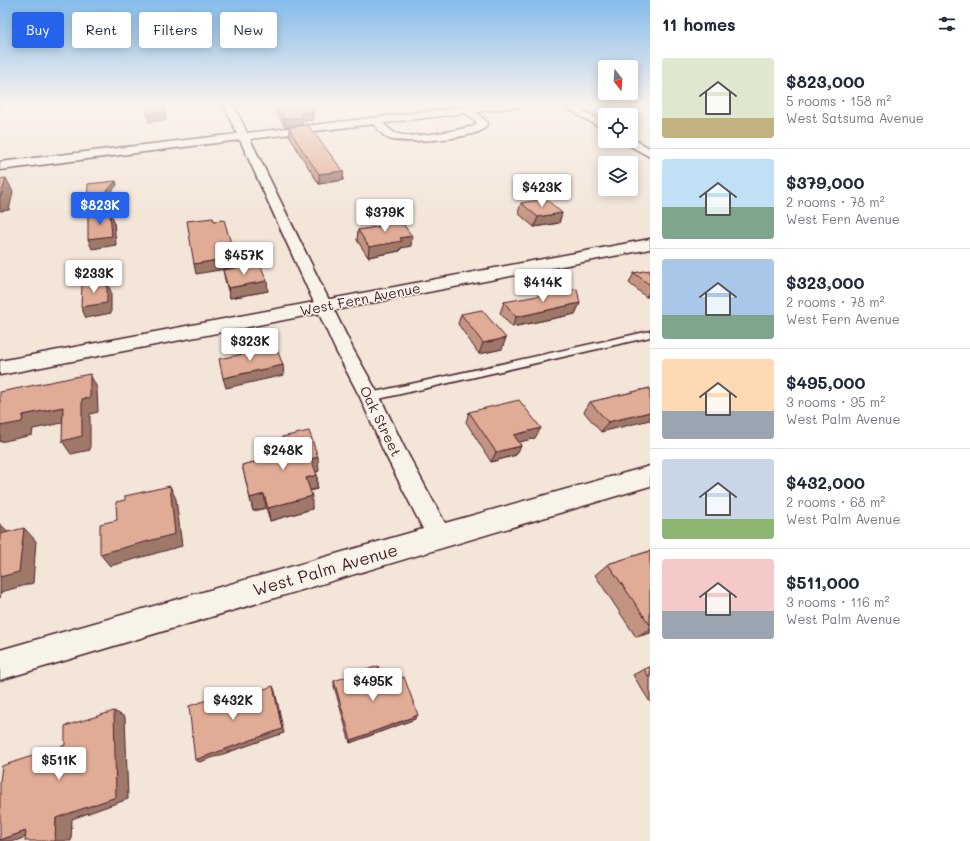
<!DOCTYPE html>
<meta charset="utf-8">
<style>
body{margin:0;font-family:Mali,sans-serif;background:#f2f2f3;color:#1f2937;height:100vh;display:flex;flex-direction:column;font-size:15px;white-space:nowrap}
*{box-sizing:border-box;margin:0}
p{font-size:13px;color:#747a83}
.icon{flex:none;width:22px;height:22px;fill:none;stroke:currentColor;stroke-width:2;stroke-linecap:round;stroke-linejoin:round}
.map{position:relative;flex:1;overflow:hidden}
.panel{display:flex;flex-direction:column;background:#fff;width:320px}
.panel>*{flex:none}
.top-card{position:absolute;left:12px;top:12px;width:380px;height:36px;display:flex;gap:8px}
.needle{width:26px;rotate:163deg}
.buttons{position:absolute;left:598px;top:60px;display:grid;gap:8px}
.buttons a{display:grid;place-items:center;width:40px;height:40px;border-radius:4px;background:#fff;box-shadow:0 2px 10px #0003;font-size:20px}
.price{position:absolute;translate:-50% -34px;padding:0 9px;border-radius:4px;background:#fff;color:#222;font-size:13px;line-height:26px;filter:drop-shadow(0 1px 2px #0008)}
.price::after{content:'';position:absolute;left:50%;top:24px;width:12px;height:9px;margin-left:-6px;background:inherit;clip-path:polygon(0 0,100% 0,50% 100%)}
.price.active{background:#2563eb;color:#fff}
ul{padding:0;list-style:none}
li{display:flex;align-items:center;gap:12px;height:100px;padding:0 12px}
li+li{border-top:1px solid #e0e1e3}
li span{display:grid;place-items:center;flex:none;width:112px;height:80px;border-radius:4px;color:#555}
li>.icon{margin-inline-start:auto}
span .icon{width:48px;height:48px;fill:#fffc;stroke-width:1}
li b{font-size:17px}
h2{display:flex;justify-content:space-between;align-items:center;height:48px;padding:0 12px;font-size:17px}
.chip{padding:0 14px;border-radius:4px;background:#fff;box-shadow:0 2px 10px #0003;font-size:14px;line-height:36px}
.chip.active{background:#2563eb;color:#fff}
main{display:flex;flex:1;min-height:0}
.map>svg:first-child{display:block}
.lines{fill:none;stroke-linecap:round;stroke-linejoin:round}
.service-casing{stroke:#4a1f2b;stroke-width:3}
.minor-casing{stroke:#4a1f2b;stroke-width:3}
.tertiary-casing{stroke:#4a1f2b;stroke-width:3}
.service{fill:#f7f3e8;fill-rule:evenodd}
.minor{fill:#f7f3e8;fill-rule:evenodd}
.tertiary{fill:#f7f3e8;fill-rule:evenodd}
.wall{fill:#c29481;stroke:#4a1f2b}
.shaded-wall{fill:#9e7869;stroke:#4a1f2b}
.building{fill:#e1ac96;stroke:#4a1f2b}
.labels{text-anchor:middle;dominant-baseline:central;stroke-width:3;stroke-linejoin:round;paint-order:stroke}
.street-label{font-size:14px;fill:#4a1f2b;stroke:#f7f3e8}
.near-street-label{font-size:17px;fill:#4a1f2b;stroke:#f7f3e8}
</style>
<main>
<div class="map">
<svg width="650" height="841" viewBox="0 0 650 841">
<rect width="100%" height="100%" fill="#f3e5d8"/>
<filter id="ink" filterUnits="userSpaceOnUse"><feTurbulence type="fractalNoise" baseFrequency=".025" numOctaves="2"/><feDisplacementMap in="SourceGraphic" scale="8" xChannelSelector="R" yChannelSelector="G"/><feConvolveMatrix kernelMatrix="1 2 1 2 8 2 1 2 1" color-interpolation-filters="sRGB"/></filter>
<g filter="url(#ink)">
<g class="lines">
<defs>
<path id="service" d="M650,331V337L370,401L365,397L370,393Z"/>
<path id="minor" d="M223,103H233L247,133L496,103H528L524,106L476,112L488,123C487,125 484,129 482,130C468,139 405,144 389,139C383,136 378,129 373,124L250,139L353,349L380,397L404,447L445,523L650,466V486L0,680V650L423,529L383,450L360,397L335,349L240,140L0,170V162L237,134ZM466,113L477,123L474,126C458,130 410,140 395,133C391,131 387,127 383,123Z"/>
<g id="tertiary">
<path d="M557,103H570L605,123V130Z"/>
<path d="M631,138L650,148V157L625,143L623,141H631Z"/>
<path d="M650,239V249L0,375V361Z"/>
</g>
</defs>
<use href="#service" class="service-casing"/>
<use href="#minor" class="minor-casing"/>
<use href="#tertiary" class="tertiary-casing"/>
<use href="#service" class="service"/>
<use href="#minor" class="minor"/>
<use href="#tertiary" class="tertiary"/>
</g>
<g class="wall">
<path d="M265,103H307L313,112V120L302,121V125L285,127L271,104H265Z"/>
<path d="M289,127L343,171V180L319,184L298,151L290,136Z"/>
<path d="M650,127V132L648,131Z"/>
<path d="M521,203L562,213L559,223L534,227L518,213Z"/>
<path d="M379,222L411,246L401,248L400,251L368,257L357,240L358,230L379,227Z"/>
<path d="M223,270L268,291L230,298L225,280Z"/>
<path d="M650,270V296L646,297L629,283L634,273Z"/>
<path d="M504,302L580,303L575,314L512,327L500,313Z"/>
<path d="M461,314L502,349L479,354L458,324Z"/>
<path d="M650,388L601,432L584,412L590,402Z"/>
<path d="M469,412L535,438L519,442L521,446L516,455L491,462L466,422Z"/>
<path d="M282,437L319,471L316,472L317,475V489L310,491L312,509L270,521L266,508L253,511L242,465L258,461L257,455L283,449Z"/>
<path d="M650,551V633L636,637L595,575L608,564Z"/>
<path d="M650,667V702L633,675L644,669Z"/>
<path d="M334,681L384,684L415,719L350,743L334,686Z"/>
</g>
<g class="shaded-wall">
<path d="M0,103H3L0,110Z"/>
<path d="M163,103L166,120L149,122L147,113Z"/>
<path d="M313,112V120L302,121V125L285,127L284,119L299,113Z"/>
<path d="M343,171V180L319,184V174Z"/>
<path d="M6,178L13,192L9,210L0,211V196Z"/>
<path d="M116,181L117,185L89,219L87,214Z"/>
<path d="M110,212L114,221L116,245L92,249L88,239Z"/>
<path d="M562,213L559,223L534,227L538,217Z"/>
<path d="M412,236L411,246L401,248L400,251L368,257L369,247L400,238Z"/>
<path d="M235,257L237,267L196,274L194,264Z"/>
<path d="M107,281L111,292V313L86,318L81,307Z"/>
<path d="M267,281L268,291L230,298L228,288Z"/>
<path d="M650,291V296L646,297Z"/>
<path d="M580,303L575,314L512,327L516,317Z"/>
<path d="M506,338L502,349L479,354L483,343Z"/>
<path d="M283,365L284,375L226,388L223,378Z"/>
<path d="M90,374L97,388L98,412L90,414V450L71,454L62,441L82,399Z"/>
<path d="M63,407L72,421L33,429L32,435L0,442V426L23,415Z"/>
<path d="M650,412V420L601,432L608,422Z"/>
<path d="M541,428L535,438L509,445L514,435Z"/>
<path d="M521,446L516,455L491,462L496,452Z"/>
<path d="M318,457L319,471L312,473L311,459Z"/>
<path d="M317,475V489L306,491V478Z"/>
<path d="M170,486L176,499L182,546L110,566L100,554Z"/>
<path d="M264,494L266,508L253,511L250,498Z"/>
<path d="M312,496V509L270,521L268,508Z"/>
<path d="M0,524L12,535L0,538Z"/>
<path d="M24,528L36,541L33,583L1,592L0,598V577Z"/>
<path d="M650,629V633L636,637Z"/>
<path d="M273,686L275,691L284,733L200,762L195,760Z"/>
<path d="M237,690L240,695L241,703L238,698Z"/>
<path d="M114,711L125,717L128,799L72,819L71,841H55L56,818Z"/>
<path d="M418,715L415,719L350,743L351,740Z"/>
<path d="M26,831H43L15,841H0V840Z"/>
</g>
<g class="building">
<path d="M145,103H163L164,112L147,113Z"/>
<path d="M275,103H307L313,112L299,113L302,117L284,119Z"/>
<path d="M308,125L343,171L319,174L297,142L289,127Z"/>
<path d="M6,178L1,196H0V179Z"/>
<path d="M116,181L87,214L88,184Z"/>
<path d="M546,199L562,213L538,217L521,203Z"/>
<path d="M110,212L112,236L88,239V215Z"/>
<path d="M213,218L214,221L224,220L235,257L194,264L187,221Z"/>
<path d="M399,219L412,236L400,238L402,241L369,247L358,230L382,226L379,222Z"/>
<path d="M260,264L267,281L228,288L223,270Z"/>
<path d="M650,270V285L634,273Z"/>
<path d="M107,281V303L81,307L82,285Z"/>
<path d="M577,289L580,303L516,317L504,302Z"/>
<path d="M482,310L506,338L483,343L461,314Z"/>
<path d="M276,347L283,365L223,378L219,359Z"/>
<path d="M90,374V398L82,399V436L62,441L63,407L23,415L22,422L0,426V392Z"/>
<path d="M650,388V412L608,422L590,402Z"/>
<path d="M519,400L541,428L514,435L521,446L496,452L469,412Z"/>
<path d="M309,431L318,457L311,459L317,475L306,478L312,496L268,508L264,494L250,498L242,465L259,461L257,455L285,448L282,437Z"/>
<path d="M170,486L175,534L100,554V524L117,520L116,502L125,500V496Z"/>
<path d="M24,528L19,572L0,577V534Z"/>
<path d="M650,551V625L608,564Z"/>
<path d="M378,666L384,684L404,677L418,715L351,740L334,681Z"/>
<path d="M650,667V679L644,669Z"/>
<path d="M273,686L282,729L195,760L189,706L237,690L238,698Z"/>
<path d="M114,711L116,797L56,818L55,841H25L26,831L0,840V781L2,766L65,745V726Z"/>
</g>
</g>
<linearGradient id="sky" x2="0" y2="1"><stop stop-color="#85bceb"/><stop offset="0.47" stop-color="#faf3ed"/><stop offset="1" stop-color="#faf3ed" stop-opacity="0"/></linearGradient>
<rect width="650" height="221" fill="url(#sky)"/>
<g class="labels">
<g class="street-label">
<text transform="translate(360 299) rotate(-11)">West Fern Avenue</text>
<text transform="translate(381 421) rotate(64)">Oak Street</text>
</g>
<g class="near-street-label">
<text transform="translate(325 569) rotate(-16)">West Palm Avenue</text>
</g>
</g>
</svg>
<div class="buttons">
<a><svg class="needle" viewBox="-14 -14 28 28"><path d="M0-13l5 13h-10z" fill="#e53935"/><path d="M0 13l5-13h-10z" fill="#747a83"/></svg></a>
<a><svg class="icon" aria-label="locate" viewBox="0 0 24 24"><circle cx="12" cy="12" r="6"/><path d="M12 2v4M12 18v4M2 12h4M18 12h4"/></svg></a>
<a><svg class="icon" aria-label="layers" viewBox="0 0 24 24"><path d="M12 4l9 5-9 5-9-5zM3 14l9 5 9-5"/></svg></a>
</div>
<b class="price" style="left:542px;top:208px">$423K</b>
<b class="price active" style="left:100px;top:226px">$823K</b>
<b class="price" style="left:385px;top:233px">$379K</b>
<b class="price" style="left:244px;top:276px">$457K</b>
<b class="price" style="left:94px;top:294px">$233K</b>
<b class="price" style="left:543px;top:303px">$414K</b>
<b class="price" style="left:250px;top:362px">$323K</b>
<b class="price" style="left:283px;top:471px">$248K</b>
<b class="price" style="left:373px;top:702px">$495K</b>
<b class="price" style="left:233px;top:721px">$432K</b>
<b class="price" style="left:59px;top:781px">$511K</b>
<div class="top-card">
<a class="chip active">Buy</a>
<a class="chip">Rent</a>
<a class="chip">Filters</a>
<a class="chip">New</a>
</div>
</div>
<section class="panel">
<h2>11 homes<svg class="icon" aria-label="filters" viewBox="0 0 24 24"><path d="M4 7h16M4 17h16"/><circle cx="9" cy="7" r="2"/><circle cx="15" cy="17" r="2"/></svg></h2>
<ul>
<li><span style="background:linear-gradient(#dfe7d0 75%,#c2b280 0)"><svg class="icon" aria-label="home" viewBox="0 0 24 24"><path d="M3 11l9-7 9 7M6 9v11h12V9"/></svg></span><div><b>$823,000</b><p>5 rooms · 158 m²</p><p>West Satsuma Avenue</p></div></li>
<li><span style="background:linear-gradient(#bfe0f5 60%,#7fa58c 0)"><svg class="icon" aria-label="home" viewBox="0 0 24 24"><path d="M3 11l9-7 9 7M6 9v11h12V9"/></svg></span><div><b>$379,000</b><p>2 rooms · 78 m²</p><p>West Fern Avenue</p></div></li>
<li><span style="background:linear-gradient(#a9c7e8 70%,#7fa58c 0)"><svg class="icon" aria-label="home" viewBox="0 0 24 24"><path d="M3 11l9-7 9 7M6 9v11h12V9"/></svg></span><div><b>$323,000</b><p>2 rooms · 78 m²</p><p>West Fern Avenue</p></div></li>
<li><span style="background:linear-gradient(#ffd9b3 65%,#9aa5b1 0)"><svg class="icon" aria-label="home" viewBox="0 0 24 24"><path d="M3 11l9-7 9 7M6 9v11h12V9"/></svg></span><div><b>$495,000</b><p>3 rooms · 95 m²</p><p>West Palm Avenue</p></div></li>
<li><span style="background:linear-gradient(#c9d6e8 75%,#8fb573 0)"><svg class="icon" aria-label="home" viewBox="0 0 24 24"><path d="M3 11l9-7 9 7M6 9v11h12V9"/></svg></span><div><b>$432,000</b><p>2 rooms · 68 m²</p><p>West Palm Avenue</p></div></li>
<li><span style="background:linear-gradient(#f6c9c9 65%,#9aa5b1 0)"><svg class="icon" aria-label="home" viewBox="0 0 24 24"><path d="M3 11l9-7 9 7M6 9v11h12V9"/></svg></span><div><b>$511,000</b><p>3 rooms · 116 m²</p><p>West Palm Avenue</p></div></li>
</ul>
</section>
</main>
